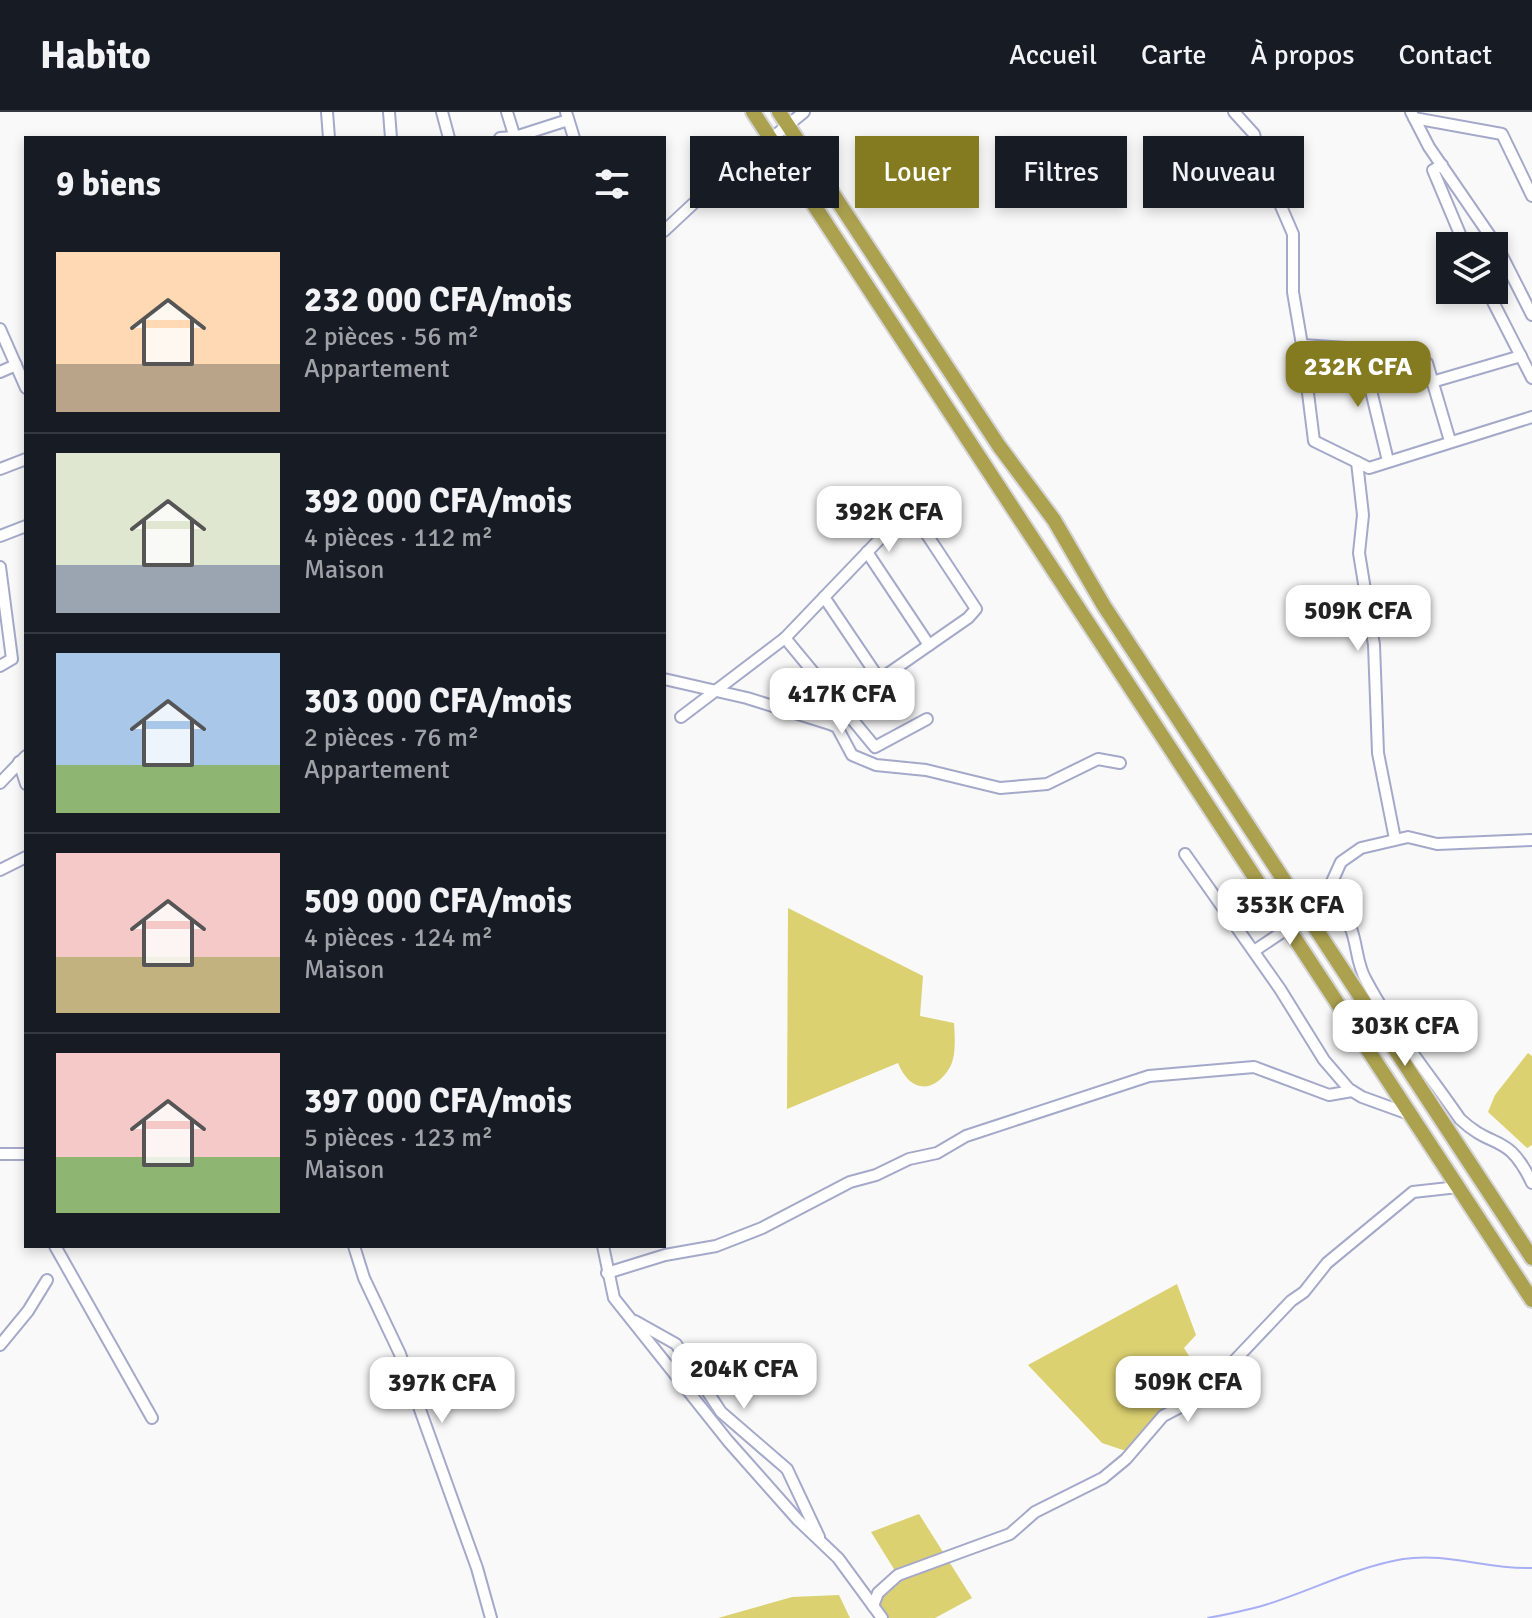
<!DOCTYPE html>
<html lang="fr">
<meta charset="utf-8">
<style>
body{margin:0;font-family:Signika,sans-serif;background:#20242c;color:#f1f3f6;height:100vh;display:flex;flex-direction:column;font-size:30px;white-space:nowrap}
*{box-sizing:border-box;margin:0}
p{font-size:26px;color:#9ea1a6}
.icon{flex:none;width:44px;height:44px;fill:none;stroke:currentColor;stroke-width:2;stroke-linecap:round;stroke-linejoin:round}
.map{position:relative;flex:1;overflow:hidden}
.details{position:absolute;left:24px;top:24px;width:642px;height:1112px;display:flex;flex-direction:column;background:#171b24;border-radius:0px;box-shadow:0 4px 12px #0003}
.details>*{flex:none}
.top-card{position:absolute;left:690px;top:24px;width:722px;height:72px;display:flex;gap:16px}
.tools{position:absolute;left:1436px;top:120px;display:grid;gap:16px}
.tools a{display:grid;place-items:center;width:72px;height:72px;border-radius:0px;background:#171b24;box-shadow:0 4px 12px #0003;font-size:40px}
.price{position:absolute;translate:-50% -68px;padding:0 18px;border-radius:16px;background:#fff;color:#222;font-size:26px;line-height:52px;filter:drop-shadow(0 2px 4px #0008)}
.price::after{content:'';position:absolute;left:50%;top:48px;width:24px;height:18px;margin-left:-12px;background:inherit;clip-path:polygon(0 0,100% 0,50% 100%)}
.price.active{background:#847a1f;color:#fff}
ul{padding:0;list-style:none}
li{display:flex;align-items:center;gap:24px;height:200px;padding:0 32px}
li+li{border-top:2px solid #363941}
li span{display:grid;place-items:center;flex:none;width:224px;height:160px;border-radius:0px;color:#555}
li>.icon{margin-inline-start:auto}
span .icon{width:96px;height:96px;fill:#fffc;stroke-width:1}
li b{font-size:34px}
h2{display:flex;justify-content:space-between;align-items:center;height:96px;padding:0 32px;font-size:34px}
.pill{padding:0 28px;border-radius:0px;background:#171b24;box-shadow:0 4px 12px #0003;font-size:28px;line-height:72px}
.pill.active{background:#847a1f;color:#fff}
header{display:flex;align-items:center;gap:48px;box-sizing:border-box;height:112px;padding:0 40px;background:#171b24;border-bottom:2px solid #363941}
header strong{font-size:38px}
nav{display:flex;gap:44px;margin-inline-start:auto;font-size:28px}
.map>svg:first-child{display:block}
.green{fill:#dcd171}
.lines{fill:none;stroke-linecap:round;stroke-linejoin:round}
.stream{stroke:#a8aff5;stroke-width:2}
.minor-casing{stroke:#a5a9c9;stroke-width:14}
.highway-casing{stroke:#d5d5d8;stroke-width:18}
.minor{stroke:#fff;stroke-width:10}
.highway{stroke:#aba14f;stroke-width:14}
</style>
<header>
<strong>Habito</strong>
<nav><a>Accueil</a><a>Carte</a><a>À propos</a><a>Contact</a></nav>
</header>
<div class="map">
<svg width="1532" height="1506" viewBox="0 0 1532 1506">
<rect width="100%" height="100%" fill="#f9f9f9"/>
<g class="green">
<path d="M788,796L923,864L920,904L954,911C955,925 956,945 950,955C933,984 909,979 898,951L787,997Z"/>
<path d="M1528,941L1532,944V1033L1527,1036L1488,1000L1495,983Z"/>
<path d="M1177,1172L1196,1223L1184,1236L1209,1276L1171,1300L1132,1341L1102,1331L1028,1253Z"/>
<path d="M919,1402L972,1486L935,1506H882L873,1494L897,1462L871,1420Z"/>
<path d="M839,1483L850,1506H718L792,1485Z"/>
</g>
<g class="lines">
<path class="stream" d="M1208,1506C1228,1502 1249,1498 1268,1492C1313,1478 1356,1455 1403,1447C1448,1440 1488,1458 1532,1456"/>
<defs>
<g id="minor">
<path d="M327,0L329,26"/>
<path d="M389,0L391,26"/>
<path d="M442,0L449,26"/>
<path d="M507,0L515,26"/>
<path d="M566,0L574,26"/>
<path d="M1234,0L1254,22L1260,46L1293,122V180L1302,233"/>
<path d="M1411,0L1429,35L1497,134L1532,203"/>
<path d="M1414,6L1502,22L1532,84"/>
<path d="M500,26L515,25L568,8"/>
<path d="M1442,53L1433,58L1465,134"/>
<path d="M664,119L709,77L804,0"/>
<path d="M1487,178L1532,266"/>
<path d="M0,217L26,276"/>
<path d="M1361,237L1388,349"/>
<path d="M0,260L16,253"/>
<path d="M1432,270L1521,244"/>
<path d="M1450,329L1427,251L1361,237L1302,233L1314,329L1369,356L1532,305"/>
<path d="M1357,350L1363,403L1359,441L1374,533L1378,641L1395,727"/>
<path d="M0,357L26,347"/>
<path d="M0,424L26,414"/>
<path d="M867,440L929,533"/>
<path d="M0,455L12,547L0,554"/>
<path d="M824,485L880,568"/>
<path d="M785,526L875,635L927,607"/>
<path d="M664,567L747,586L830,612L837,615L852,643L876,653L926,658L1000,676L1047,672L1098,647L1120,651"/>
<path d="M681,605L785,526L898,408L912,407L922,415L976,497L968,506L840,595"/>
<path d="M19,650L26,672"/>
<path d="M0,671L26,644"/>
<path d="M1185,742L1280,877L1324,948L1349,977L1362,985L1409,1002"/>
<path d="M0,758L26,745"/>
<path d="M1321,794L1330,792C1362,811 1351,843 1366,868C1392,917 1429,962 1460,1007C1494,1039 1507,1019 1532,1071"/>
<path d="M1254,839L1321,794L1341,750L1361,736L1408,725L1437,732L1532,728"/>
<path d="M0,1042H26"/>
<path d="M55,1134L152,1306"/>
<path d="M354,1134L364,1166L400,1242L477,1456L491,1506"/>
<path d="M603,1134L614,1186L728,1329L798,1408L838,1446L882,1506"/>
<path d="M607,1161L665,1143L716,1134L762,1116L850,1070L876,1063L909,1047L937,1041L966,1024L1149,964L1254,955L1329,983L1352,979"/>
<path d="M635,1209L676,1232L721,1300L787,1357L819,1425"/>
<path d="M0,1233L28,1199L47,1168"/>
<path d="M873,1494L878,1481L898,1463L1010,1422L1035,1400L1103,1366L1126,1347L1163,1304L1201,1284L1291,1189L1304,1180L1327,1151L1413,1080L1458,1075"/>
</g>
<g id="highway">
<path d="M753,0L1532,1188"/>
<path d="M779,0L999,334L1054,408L1104,494L1532,1146"/>
</g>
</defs>
<use href="#minor" class="minor-casing"/>
<use href="#highway" class="highway-casing"/>
<use href="#minor" class="minor"/>
<use href="#highway" class="highway"/>
</g>
</svg>
<div class="tools">
<a><svg class="icon" aria-label="layers" viewBox="0 0 24 24"><path d="M12 4l9 5-9 5-9-5zM3 14l9 5 9-5"/></svg></a>
</div>
<b class="price active" style="left:1358px;top:297px">232K CFA</b>
<b class="price" style="left:889px;top:442px">392K CFA</b>
<b class="price" style="left:1358px;top:541px">509K CFA</b>
<b class="price" style="left:842px;top:624px">417K CFA</b>
<b class="price" style="left:1290px;top:835px">353K CFA</b>
<b class="price" style="left:1405px;top:956px">303K CFA</b>
<b class="price" style="left:744px;top:1299px">204K CFA</b>
<b class="price" style="left:1188px;top:1312px">509K CFA</b>
<b class="price" style="left:442px;top:1313px">397K CFA</b>
<div class="top-card">
<a class="pill">Acheter</a>
<a class="pill active">Louer</a>
<a class="pill">Filtres</a>
<a class="pill">Nouveau</a>
</div>
<section class="details">
<h2>9 biens<svg class="icon" aria-label="filters" viewBox="0 0 24 24"><path d="M4 7h16M4 17h16"/><circle cx="9" cy="7" r="2"/><circle cx="15" cy="17" r="2"/></svg></h2>
<ul>
<li><span style="background:linear-gradient(#ffd9b3 70%,#b9a48a 0)"><svg class="icon" aria-label="home" viewBox="0 0 24 24"><path d="M3 11l9-7 9 7M6 9v11h12V9"/></svg></span><div><b>232 000 CFA/mois</b><p>2 pièces · 56 m²</p><p>Appartement</p></div></li>
<li><span style="background:linear-gradient(#dfe7d0 70%,#9aa5b1 0)"><svg class="icon" aria-label="home" viewBox="0 0 24 24"><path d="M3 11l9-7 9 7M6 9v11h12V9"/></svg></span><div><b>392 000 CFA/mois</b><p>4 pièces · 112 m²</p><p>Maison</p></div></li>
<li><span style="background:linear-gradient(#a9c7e8 70%,#8fb573 0)"><svg class="icon" aria-label="home" viewBox="0 0 24 24"><path d="M3 11l9-7 9 7M6 9v11h12V9"/></svg></span><div><b>303 000 CFA/mois</b><p>2 pièces · 76 m²</p><p>Appartement</p></div></li>
<li><span style="background:linear-gradient(#f6c9c9 65%,#c2b280 0)"><svg class="icon" aria-label="home" viewBox="0 0 24 24"><path d="M3 11l9-7 9 7M6 9v11h12V9"/></svg></span><div><b>509 000 CFA/mois</b><p>4 pièces · 124 m²</p><p>Maison</p></div></li>
<li><span style="background:linear-gradient(#f6c9c9 65%,#8fb573 0)"><svg class="icon" aria-label="home" viewBox="0 0 24 24"><path d="M3 11l9-7 9 7M6 9v11h12V9"/></svg></span><div><b>397 000 CFA/mois</b><p>5 pièces · 123 m²</p><p>Maison</p></div></li>
</ul>
</section>
</div>
